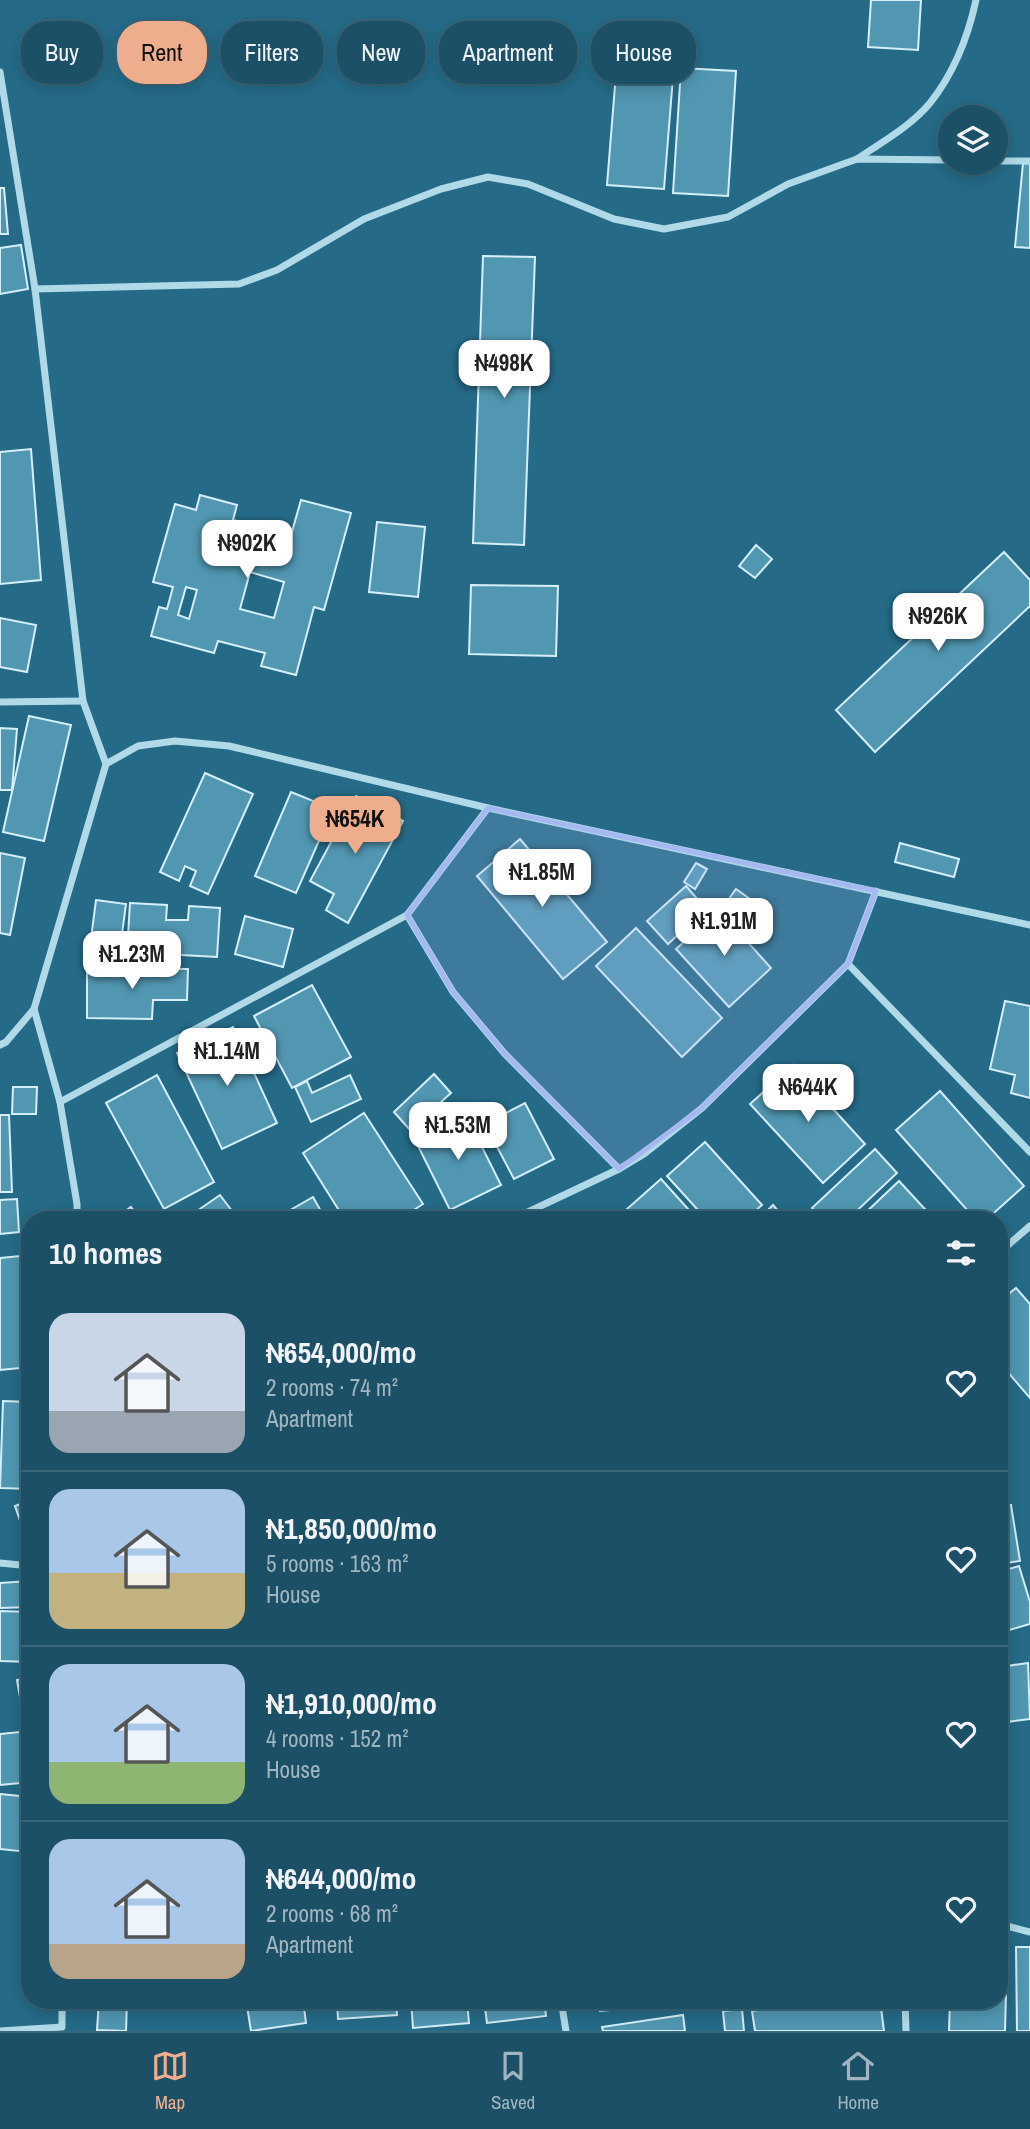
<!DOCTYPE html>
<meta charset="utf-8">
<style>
body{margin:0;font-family:"Archivo Narrow",sans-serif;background:#295a6f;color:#f1f3f6;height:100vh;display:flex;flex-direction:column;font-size:26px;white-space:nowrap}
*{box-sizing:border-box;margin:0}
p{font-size:23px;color:#a0b5bf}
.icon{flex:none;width:38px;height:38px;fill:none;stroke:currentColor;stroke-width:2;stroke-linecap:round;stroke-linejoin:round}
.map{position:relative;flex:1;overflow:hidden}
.side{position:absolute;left:21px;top:1211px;width:987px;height:798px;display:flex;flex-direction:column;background:#1c5066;border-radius:28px;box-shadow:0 4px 18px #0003,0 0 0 2px #3a677a}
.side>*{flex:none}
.guide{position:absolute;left:21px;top:21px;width:989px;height:63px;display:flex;gap:14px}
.buttons{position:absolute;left:938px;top:105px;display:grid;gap:14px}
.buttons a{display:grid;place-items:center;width:70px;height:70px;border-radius:50%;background:#1c5066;box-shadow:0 4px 18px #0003,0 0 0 2px #3a677a;font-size:35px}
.price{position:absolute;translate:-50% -60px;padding:0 16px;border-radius:14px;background:#fff;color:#222;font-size:23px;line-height:46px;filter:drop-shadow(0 2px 4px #0008)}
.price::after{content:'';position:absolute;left:50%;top:42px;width:21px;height:16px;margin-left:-10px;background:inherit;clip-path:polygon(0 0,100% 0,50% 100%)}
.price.current{background:#eead8d;color:#111}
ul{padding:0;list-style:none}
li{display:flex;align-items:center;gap:21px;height:175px;padding:0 28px}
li+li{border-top:2px solid #3a677a}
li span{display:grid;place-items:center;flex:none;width:196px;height:140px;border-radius:21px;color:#555}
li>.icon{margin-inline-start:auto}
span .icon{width:84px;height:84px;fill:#fffc;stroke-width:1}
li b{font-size:30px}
h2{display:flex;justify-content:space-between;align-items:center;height:84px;padding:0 28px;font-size:30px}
.chip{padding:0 24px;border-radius:28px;background:#1c5066;box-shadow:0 4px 18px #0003,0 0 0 2px #3a677a;font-size:24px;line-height:63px}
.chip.current{background:#eead8d;color:#111}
.tabs{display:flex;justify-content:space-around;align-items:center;height:98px;border-top:2px solid #3a677a;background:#1c5066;font-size:19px;color:#a0b5bf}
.tabs a{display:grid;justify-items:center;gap:4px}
.tabs .current{color:#eead8d}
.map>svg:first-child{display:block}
.building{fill:#5197b2;stroke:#d5eef7;stroke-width:2;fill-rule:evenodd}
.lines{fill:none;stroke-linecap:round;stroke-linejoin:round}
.street{stroke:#b1dae9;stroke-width:7}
.marked{fill:#a5b8ef;fill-opacity:0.2;stroke:#a5b8ef;stroke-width:5;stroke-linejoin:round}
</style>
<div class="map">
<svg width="1030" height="2031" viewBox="0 0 1030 2031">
<rect width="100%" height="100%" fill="#256b88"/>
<g class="building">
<path d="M871,0H921L918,50L868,47Z"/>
<path d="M681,68L736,71L728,196L673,193Z"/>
<path d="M616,73L673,77L664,189L607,185Z"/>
<path d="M1023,163L1030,164V248L1015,247Z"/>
<path d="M0,188H4L8,234H0Z"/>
<path d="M21,245L28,289L0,294V248Z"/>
<path d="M483,256L535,257L524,545L473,543Z"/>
<path d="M31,449L41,580L0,584V452Z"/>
<path d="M200,495L237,505L233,520L291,535L301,500L351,513L324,610L314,607L296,675L261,666L265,653L218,641L214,653L151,636L159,607L167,609L173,587L153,582L175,504L196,510ZM250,572L284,582L274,618L240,609ZM186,587L197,590L189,619L178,615Z"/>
<path d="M377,522L425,527L418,597L369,592Z"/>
<path d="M756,545L772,559L755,578L739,566Z"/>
<path d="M1004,552L1030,580V606L875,752L836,710Z"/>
<path d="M471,585L558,586L556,656L469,654Z"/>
<path d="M0,618L36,625L27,672L0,667Z"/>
<path d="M29,716L71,725L44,841L3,832Z"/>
<path d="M0,728L17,729L12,790H0Z"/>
<path d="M205,773L253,794L208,894L190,886L196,871L185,866L179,881L160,872Z"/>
<path d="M291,792L333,809L296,893L255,876Z"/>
<path d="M356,796L403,821L348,923L326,910L334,894L310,881Z"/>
<path d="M520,839L607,942L563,979L477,876Z"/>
<path d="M900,843L959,859L954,877L895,862Z"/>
<path d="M0,853L25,858L10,935L0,933Z"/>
<path d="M696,863L707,869L695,889L684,882Z"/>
<path d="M686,886L706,909L668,944L647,921Z"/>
<path d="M736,889L750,899L734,920L721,910Z"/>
<path d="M96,900L126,904L120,949L90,946Z"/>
<path d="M130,903L167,905L166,920H188L189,906L220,908L217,957L127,952Z"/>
<path d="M719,910L771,968L729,1007L676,949Z"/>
<path d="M245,916L293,929L283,967L235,954Z"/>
<path d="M636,928L722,1018L682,1057L596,966Z"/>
<path d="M87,968L188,969L187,1000H153L152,1019L87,1018Z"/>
<path d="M312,985L351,1057L292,1088L254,1016Z"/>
<path d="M1005,1001L1030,1006V1098L1011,1093L1015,1075L990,1069Z"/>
<path d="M233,1027L277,1123L222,1149L177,1053Z"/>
<path d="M793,1065L865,1144L823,1183L750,1104Z"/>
<path d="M434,1074L451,1093L410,1130L394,1112Z"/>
<path d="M157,1075L214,1182L164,1209L106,1103Z"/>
<path d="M350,1075L361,1099L311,1122L295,1087L307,1081L312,1093Z"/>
<path d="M13,1087H37L36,1114H12Z"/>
<path d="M940,1091L1024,1186L986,1220H976L896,1130Z"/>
<path d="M525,1103L554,1159L514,1179L485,1124Z"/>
<path d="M364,1113L423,1204L398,1220H345L303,1153Z"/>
<path d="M0,1115H9L12,1192H0Z"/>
<path d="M466,1115L501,1185L450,1210L415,1140Z"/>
<path d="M705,1142L762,1205L745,1220H707L667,1176Z"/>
<path d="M875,1149L897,1173L847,1220H823L812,1208Z"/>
<path d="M661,1179L698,1220H637L627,1209Z"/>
<path d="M899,1181L935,1220H865L861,1217Z"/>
<path d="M220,1195L235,1215L228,1220H184Z"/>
<path d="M313,1197L326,1220H273Z"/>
<path d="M17,1199L19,1232L0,1234V1200Z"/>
<path d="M773,1205L786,1220H758Z"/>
<path d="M131,1207L141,1220H113Z"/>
<path d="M30,1255V1367L0,1370V1258Z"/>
<path d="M1016,1288L1030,1304V1398L999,1362V1302Z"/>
<path d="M3,1401L30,1402V1489L0,1488Z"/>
<path d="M30,1500V1533L25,1535L15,1506Z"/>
<path d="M1011,1505L1020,1561L999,1564V1507Z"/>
<path d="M1019,1566L1030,1602V1624L999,1633V1572Z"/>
<path d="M29,1581L30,1607L0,1608V1583Z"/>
<path d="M0,1611L30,1612V1662L0,1661Z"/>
<path d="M1028,1663L1030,1719L999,1723V1667Z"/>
<path d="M30,1678V1719L24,1720L17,1680Z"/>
<path d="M30,1731V1782L0,1785V1734Z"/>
<path d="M0,1794L30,1797L28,1852L0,1849Z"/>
<path d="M1016,1947H1030V2031H1017Z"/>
<path d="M999,1954L1007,1955L1005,2031H949L950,2000H999Z"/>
<path d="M99,2000H127L126,2031L97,2030Z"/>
<path d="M246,2000H303L306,2023L251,2031Z"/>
<path d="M337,2000H396L397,2015L338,2019Z"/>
<path d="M411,2000H467L469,2023L413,2028Z"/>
<path d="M484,2000H544L546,2016L487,2023Z"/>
<path d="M599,2000H680V2004L600,2011Z"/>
<path d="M831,2000H880L884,2031H755L752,2011Z"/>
<path d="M742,2009L744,2031H725L723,2011Z"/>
<path d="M683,2015L685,2031H603L602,2027Z"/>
</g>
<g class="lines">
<g class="street">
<path d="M0,72L35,289L83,701L106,764"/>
<path d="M857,159C882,142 911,126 930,103C954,73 968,37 976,0"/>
<path d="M996,161H1030"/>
<path d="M35,289L239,284L277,270L364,219L441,189L488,177L528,184L614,219L664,229L728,217L788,184L857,159L950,160"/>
<path d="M0,702L83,701"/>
<path d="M407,915L453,992L505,1054L619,1169"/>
<path d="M848,964L1030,1152"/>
<path d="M34,1009L60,1102L77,1204V1220"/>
<path d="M0,1045L6,1042L34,1009L106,764L138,746L175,741L229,746L488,808L1030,925"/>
<path d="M60,1102L407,915L488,808"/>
<path d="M511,1220L619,1169L644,1154L702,1108L848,964L876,891"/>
<path d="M999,1253L1030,1226"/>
<path d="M0,1563L30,1566"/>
<path d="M999,1924L1030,1932"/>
<path d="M561,2000L566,2031"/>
<path d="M905,2000L906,2031"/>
<path d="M0,2031L62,2027V2000"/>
</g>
</g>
<path class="marked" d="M488,808L876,891L848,964L702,1108L619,1169L505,1054L453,992L407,915Z"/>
</svg>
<div class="buttons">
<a><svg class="icon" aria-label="layers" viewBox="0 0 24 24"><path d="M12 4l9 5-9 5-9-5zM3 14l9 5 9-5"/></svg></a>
</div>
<b class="price" style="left:504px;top:400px">₦498K</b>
<b class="price" style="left:247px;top:580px">₦902K</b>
<b class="price" style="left:938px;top:653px">₦926K</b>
<b class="price current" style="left:355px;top:856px">₦654K</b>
<b class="price" style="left:542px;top:909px">₦1.85M</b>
<b class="price" style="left:724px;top:958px">₦1.91M</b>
<b class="price" style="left:132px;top:991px">₦1.23M</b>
<b class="price" style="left:227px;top:1088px">₦1.14M</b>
<b class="price" style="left:808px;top:1124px">₦644K</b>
<b class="price" style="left:458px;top:1162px">₦1.53M</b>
<div class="guide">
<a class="chip">Buy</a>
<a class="chip current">Rent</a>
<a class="chip">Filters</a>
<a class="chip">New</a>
<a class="chip">Apartment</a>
<a class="chip">House</a>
</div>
<section class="side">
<h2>10 homes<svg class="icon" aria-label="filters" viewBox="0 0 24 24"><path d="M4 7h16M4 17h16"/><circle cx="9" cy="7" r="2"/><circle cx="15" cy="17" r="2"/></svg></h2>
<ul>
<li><span style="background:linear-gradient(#c9d6e8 70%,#9aa5b1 0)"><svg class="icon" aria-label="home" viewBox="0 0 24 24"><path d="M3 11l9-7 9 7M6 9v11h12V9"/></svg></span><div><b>₦654,000/mo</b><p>2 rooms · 74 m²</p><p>Apartment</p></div><svg class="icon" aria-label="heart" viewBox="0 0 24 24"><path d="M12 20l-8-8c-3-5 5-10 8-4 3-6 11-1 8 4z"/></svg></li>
<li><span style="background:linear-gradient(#a9c7e8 60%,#c2b280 0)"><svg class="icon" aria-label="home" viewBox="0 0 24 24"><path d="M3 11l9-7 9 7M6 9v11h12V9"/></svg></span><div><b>₦1,850,000/mo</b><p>5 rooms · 163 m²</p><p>House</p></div><svg class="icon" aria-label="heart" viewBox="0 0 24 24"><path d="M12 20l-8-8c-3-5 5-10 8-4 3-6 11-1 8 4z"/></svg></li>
<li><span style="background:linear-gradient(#a9c7e8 70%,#8fb573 0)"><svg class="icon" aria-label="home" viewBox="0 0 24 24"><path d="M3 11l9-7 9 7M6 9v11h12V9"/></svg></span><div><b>₦1,910,000/mo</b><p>4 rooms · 152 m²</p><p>House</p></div><svg class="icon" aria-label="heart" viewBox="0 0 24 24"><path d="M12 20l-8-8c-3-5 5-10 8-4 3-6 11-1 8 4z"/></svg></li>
<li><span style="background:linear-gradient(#a9c7e8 75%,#b9a48a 0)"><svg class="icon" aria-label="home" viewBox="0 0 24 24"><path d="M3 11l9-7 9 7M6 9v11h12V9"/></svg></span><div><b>₦644,000/mo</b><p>2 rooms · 68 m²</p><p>Apartment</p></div><svg class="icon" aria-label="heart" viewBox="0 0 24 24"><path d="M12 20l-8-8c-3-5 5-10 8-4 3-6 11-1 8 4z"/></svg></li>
</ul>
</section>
</div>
<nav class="tabs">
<a class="current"><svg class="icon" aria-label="map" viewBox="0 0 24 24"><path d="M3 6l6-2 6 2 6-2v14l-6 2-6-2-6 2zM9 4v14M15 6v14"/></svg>Map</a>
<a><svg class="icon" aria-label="saved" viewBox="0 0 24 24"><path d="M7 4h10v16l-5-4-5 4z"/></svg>Saved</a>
<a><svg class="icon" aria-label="home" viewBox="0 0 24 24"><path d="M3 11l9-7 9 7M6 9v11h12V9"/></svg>Home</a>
</nav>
